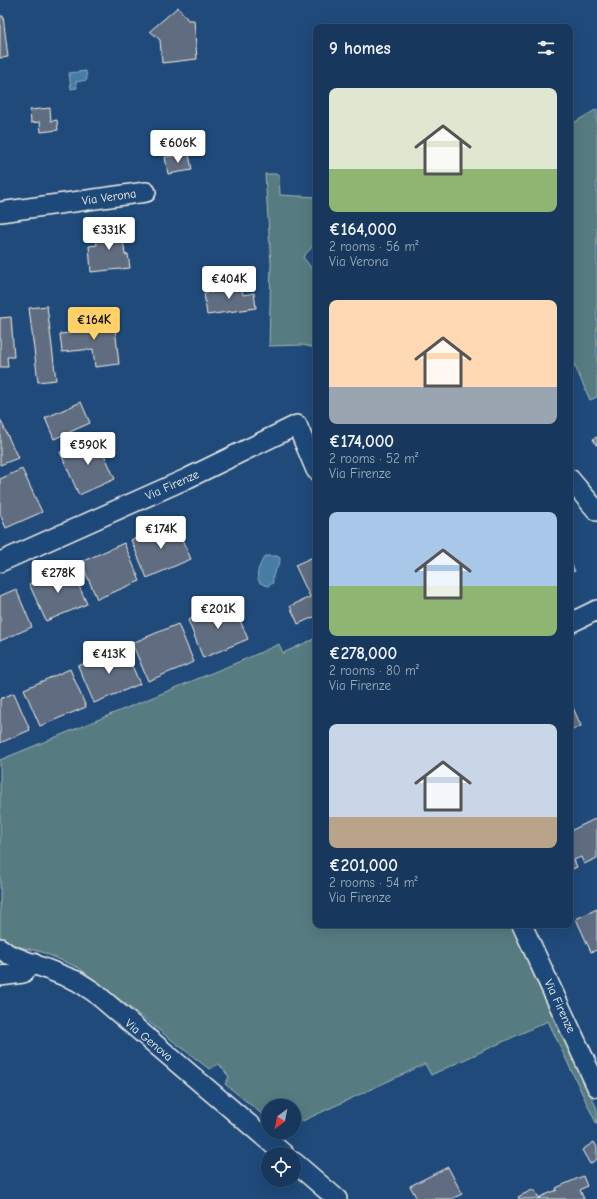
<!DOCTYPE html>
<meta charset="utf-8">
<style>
body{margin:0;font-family:"Comic Neue",sans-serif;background:#203f62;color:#f1f3f6;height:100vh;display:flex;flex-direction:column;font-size:15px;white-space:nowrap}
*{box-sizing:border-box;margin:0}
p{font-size:13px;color:#9eacbb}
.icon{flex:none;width:22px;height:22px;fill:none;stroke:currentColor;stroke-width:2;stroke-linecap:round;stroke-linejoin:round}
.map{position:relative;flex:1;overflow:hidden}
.drawer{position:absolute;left:313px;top:24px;width:260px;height:904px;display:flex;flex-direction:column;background:#17385c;border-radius:8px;box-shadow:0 4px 16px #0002,0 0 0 1px #365272}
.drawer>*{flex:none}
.needle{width:26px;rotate:212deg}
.fabs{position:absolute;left:261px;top:1099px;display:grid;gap:8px}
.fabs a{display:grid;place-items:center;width:40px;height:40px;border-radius:50%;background:#17385c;box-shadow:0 4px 16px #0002,0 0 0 1px #365272;font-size:20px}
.price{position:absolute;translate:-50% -34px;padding:0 9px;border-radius:4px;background:#fff;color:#222;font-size:13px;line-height:26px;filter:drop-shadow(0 1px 2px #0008)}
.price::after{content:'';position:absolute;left:50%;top:24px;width:12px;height:9px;margin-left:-6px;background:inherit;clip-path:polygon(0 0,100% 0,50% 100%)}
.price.current{background:#ffd166;color:#111}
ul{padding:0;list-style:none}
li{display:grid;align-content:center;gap:8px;height:212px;padding:0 16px}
li span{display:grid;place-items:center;height:124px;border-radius:8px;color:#555}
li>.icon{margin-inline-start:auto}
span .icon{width:72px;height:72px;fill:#fffc;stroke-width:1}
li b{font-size:17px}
h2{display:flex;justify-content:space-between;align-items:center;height:48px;padding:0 16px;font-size:17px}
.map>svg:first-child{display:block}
.green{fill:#577c81;stroke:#a6b6b4}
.water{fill:#477ca4;stroke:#8cabbf}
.building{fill:#616d80;stroke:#f4f1e8}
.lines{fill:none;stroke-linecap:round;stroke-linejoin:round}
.minor-casing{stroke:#f4f1e8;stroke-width:22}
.minor{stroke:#1f4a7a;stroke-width:19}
.labels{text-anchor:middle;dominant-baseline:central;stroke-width:3;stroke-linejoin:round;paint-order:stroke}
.street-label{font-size:12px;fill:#f4f1e8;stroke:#1f4a7a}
</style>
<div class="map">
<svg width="597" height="1199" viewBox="0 0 597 1199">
<rect width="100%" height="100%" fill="#1f4a7a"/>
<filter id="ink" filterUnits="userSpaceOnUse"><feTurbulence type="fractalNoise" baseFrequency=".025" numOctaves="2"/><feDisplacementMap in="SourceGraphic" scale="8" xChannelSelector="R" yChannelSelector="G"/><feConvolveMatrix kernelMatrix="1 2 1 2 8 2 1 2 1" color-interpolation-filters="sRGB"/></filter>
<g filter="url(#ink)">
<g class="green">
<path d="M597,109V397L590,400L570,355V125Z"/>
<path d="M265,174H279L280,195L316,197V243L303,257L316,274V348L302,345L269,346L271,263Z"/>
<path d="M316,638V925H513L597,1109V1125L548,1021L431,1075L425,1064L294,1125V1106H268V1119L225,1084L229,1077L219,1064L209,1069L79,968L42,952L7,944L0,939V760L248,658L279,644L283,653Z"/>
</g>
<g class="water">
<path d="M86,71L87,80L76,82L77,88L71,89L69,73Z"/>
<path d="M265,556H277L280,558C281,568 271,570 273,583L268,586L260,583C254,574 260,564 265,556Z"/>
</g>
<g class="building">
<path d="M178,7L188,20H194L197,59L162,63L160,40L150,31Z"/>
<path d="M0,16H3L8,57L0,58Z"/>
<path d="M50,108L51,121L57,120L58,130L41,132L40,122L31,123L30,110Z"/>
<path d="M189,154L192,170L168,174L165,157Z"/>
<path d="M122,228L125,255L128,254L130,268L91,272L89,246L97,245L95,231Z"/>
<path d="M241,280L243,295L254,293L256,308L207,315L204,293L229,290L227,282Z"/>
<path d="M47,306L56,380L38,382L29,308Z"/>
<path d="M11,317L14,357H7L8,367H0V318Z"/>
<path d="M114,319L119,364L95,367L93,349L62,352L60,334L71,333L70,324Z"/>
<path d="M81,402L90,423L54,439L45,418Z"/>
<path d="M0,419L18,458L0,465Z"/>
<path d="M96,436L115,479L79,495L60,452Z"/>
<path d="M597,437V445H596L593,439Z"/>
<path d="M22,469L42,512L6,528L0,514V479Z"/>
<path d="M174,522L191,559L147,578L131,540Z"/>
<path d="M124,543L140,581L97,599L81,562Z"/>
<path d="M313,557L316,562V616L298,624L290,606L310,597L295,565Z"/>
<path d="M570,561L575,571L570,573Z"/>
<path d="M70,566L87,604L46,621L29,584Z"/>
<path d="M16,589L32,627L0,641V596Z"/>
<path d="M232,602L248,639L203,658L188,620Z"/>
<path d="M178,624L194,662L148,681L132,643Z"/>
<path d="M124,647L140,684L94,703L78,666Z"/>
<path d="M70,669L86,707L40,726L24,689Z"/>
<path d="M14,693L30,730L0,743V699Z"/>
<path d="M570,703H571L581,726L570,731Z"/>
<path d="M597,818V858L584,864L581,857L574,860L577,867L570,870V831Z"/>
<path d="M597,909V950L591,952L576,919Z"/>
<path d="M594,1142L597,1147V1159L590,1164L582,1150Z"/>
<path d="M448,1167L462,1194L451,1199H417L410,1186Z"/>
<path d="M583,1176L587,1186L580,1190L584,1199H541L540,1197L557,1190L556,1188Z"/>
<path d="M534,1189L539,1198L540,1197L541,1199H519L518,1197Z"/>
</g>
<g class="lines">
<defs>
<g id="minor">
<path d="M0,212L146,192"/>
<path d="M570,479L597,511"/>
<path d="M0,562L186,479L297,425L316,470"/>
<path d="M570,623L597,610"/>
<path d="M522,925L597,1087"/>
<path d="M0,948L8,954L77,981L94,992L284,1154"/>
<path d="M0,976L23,973L33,963"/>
<path d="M294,1162L337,1199"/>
</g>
</defs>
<use href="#minor" class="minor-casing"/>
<use href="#minor" class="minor"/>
</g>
</g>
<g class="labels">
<g class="street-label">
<text transform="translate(109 197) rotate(-8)">Via Verona</text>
<text transform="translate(172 485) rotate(-24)">Via Firenze</text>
<text transform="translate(560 1006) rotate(65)">Via Firenze</text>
<text transform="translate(149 1040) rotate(40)">Via Genova</text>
</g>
</g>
</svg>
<div class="fabs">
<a><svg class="needle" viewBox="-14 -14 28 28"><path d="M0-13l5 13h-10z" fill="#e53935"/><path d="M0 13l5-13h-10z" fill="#9eacbb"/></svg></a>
<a><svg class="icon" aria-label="locate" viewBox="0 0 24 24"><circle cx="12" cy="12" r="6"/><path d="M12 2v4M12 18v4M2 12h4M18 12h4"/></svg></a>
</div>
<b class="price" style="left:178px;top:164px">€606K</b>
<b class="price" style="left:109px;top:251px">€331K</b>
<b class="price" style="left:229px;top:300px">€404K</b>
<b class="price current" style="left:94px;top:341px">€164K</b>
<b class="price" style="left:88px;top:466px">€590K</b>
<b class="price" style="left:161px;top:550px">€174K</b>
<b class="price" style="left:58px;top:594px">€278K</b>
<b class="price" style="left:218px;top:630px">€201K</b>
<b class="price" style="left:109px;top:675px">€413K</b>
<section class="drawer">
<h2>9 homes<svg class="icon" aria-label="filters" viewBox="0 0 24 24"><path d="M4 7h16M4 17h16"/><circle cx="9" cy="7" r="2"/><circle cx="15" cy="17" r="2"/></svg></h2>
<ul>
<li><span style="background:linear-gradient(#dfe7d0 65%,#8fb573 0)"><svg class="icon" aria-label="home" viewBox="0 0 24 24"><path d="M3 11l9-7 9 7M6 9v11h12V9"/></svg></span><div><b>€164,000</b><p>2 rooms · 56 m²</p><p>Via Verona</p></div></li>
<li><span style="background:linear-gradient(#ffd9b3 70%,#9aa5b1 0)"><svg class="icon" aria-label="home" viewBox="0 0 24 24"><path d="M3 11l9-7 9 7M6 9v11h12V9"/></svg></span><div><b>€174,000</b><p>2 rooms · 52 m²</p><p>Via Firenze</p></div></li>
<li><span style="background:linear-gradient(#a9c7e8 60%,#8fb573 0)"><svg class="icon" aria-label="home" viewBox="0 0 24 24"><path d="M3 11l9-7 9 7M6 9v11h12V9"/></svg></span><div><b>€278,000</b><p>2 rooms · 80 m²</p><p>Via Firenze</p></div></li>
<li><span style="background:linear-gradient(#c9d6e8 75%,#b9a48a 0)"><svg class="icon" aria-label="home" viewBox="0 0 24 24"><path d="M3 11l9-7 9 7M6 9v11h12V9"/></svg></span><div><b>€201,000</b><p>2 rooms · 54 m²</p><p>Via Firenze</p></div></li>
</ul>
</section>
</div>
